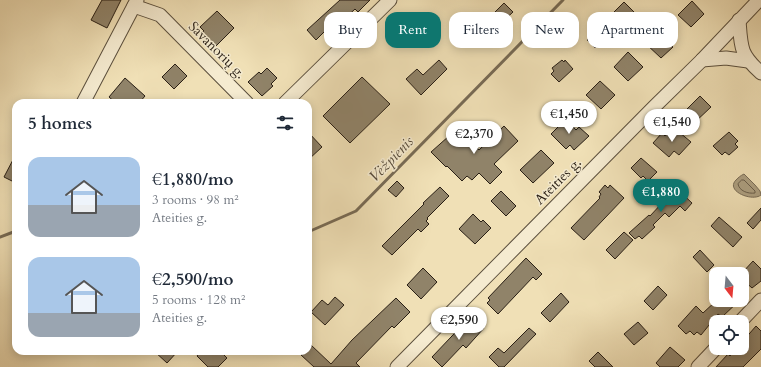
<!DOCTYPE html>
<meta charset="utf-8">
<style>
body{margin:0;font-family:Cardo,serif;background:#f6f6f7;color:#1f2937;height:100vh;display:flex;flex-direction:column;font-size:15px;white-space:nowrap}
*{box-sizing:border-box;margin:0}
p{font-size:13px;color:#747a83}
.icon{flex:none;width:22px;height:22px;fill:none;stroke:currentColor;stroke-width:2;stroke-linecap:round;stroke-linejoin:round}
.map{position:relative;flex:1;overflow:hidden}
.panel{position:absolute;left:12px;top:99px;width:300px;height:256px;display:flex;flex-direction:column;background:#fff;border-radius:12px;box-shadow:0 2px 10px #0003}
.panel>*{flex:none}
.banner{position:absolute;left:324px;top:12px;width:377px;height:36px;display:flex;gap:8px}
.needle{width:26px;rotate:164deg}
.controls{position:absolute;left:709px;top:267px;display:grid;gap:8px}
.controls a{display:grid;place-items:center;width:40px;height:40px;border-radius:8px;background:#fff;box-shadow:0 2px 10px #0003;font-size:20px}
.price{position:absolute;translate:-50% -34px;padding:0 9px;border-radius:14px;background:#fff;color:#222;font-size:13px;line-height:26px;filter:drop-shadow(0 1px 2px #0008)}
.price::after{content:'';position:absolute;left:50%;top:24px;width:12px;height:9px;margin-left:-6px;background:inherit;clip-path:polygon(0 0,100% 0,50% 100%)}
.price.on{background:#0f766e;color:#fff}
ul{padding:0;list-style:none}
li{display:flex;align-items:center;gap:12px;height:100px;padding:0 16px}
li span{display:grid;place-items:center;flex:none;width:112px;height:80px;border-radius:12px;color:#555}
li>.icon{margin-inline-start:auto}
span .icon{width:48px;height:48px;fill:#fffc;stroke-width:1}
li b{font-size:17px}
h2{display:flex;justify-content:space-between;align-items:center;height:48px;padding:0 16px;font-size:17px}
.pill{padding:0 14px;border-radius:12px;background:#fff;box-shadow:0 2px 10px #0003;font-size:14px;line-height:36px}
.pill.on{background:#0f766e;color:#fff}
.map>svg:first-child{display:block}
.water{fill:#ac9e7f;stroke:#786b55}
.lines{fill:none;stroke-linecap:round;stroke-linejoin:round}
.shore{stroke:#6a5e4a;stroke-width:1}
.stream{stroke:#786b55;stroke-width:3}
.building{fill:#908369;stroke:#291f15}
.minor-casing{stroke:#5b4f3d;stroke-width:15}
.minor{stroke:#f5ebd0;stroke-width:13}
.labels{text-anchor:middle;dominant-baseline:central;stroke-width:3;stroke-linejoin:round;paint-order:stroke}
.street-label{font-size:14px;fill:#291f15;stroke:#f5ebd0}
.water-label{font-size:15px;font-style:italic;fill:#574b3a;stroke:#f5ebd0}
</style>
<div class="map">
<svg width="761" height="367" viewBox="0 0 761 367">
<rect width="100%" height="100%" fill="#f0e0b6"/>
<filter id="stains"><feTurbulence type="fractalNoise" baseFrequency=".005" numOctaves="4"/><feColorMatrix values="0 0 0 0 .2 0 0 0 0 .09 0 0 0 0 .02 0 0 0 .5 -.17"/></filter>
<radialGradient id="worn" r=".72"><stop offset=".6" stop-color="#630" stop-opacity="0"/><stop offset="1" stop-color="#630" stop-opacity=".3"/></radialGradient>
<path class="water" d="M744,174L755,185L760,191L761,195C752,202 725,191 736,180C739,177 740,176 744,174Z"/>
<g class="lines">
<path class="shore" d="M742,180H744L755,191V193C748,194 739,191 738,184Z"/>
<g class="stream">
<path d="M308,232L356,211L563,0"/>
<path d="M0,237L16,231"/>
</g>
</g>
<g class="building">
<path d="M102,0H121L107,28L91,20Z"/>
<path d="M340,0H370L358,12L355,9L340,23L343,26L331,37L325,31L316,40L307,30Z"/>
<path d="M692,1L704,14L691,27L678,15Z"/>
<path d="M624,2L634,12L622,25L611,15Z"/>
<path d="M504,3L513,12L498,26L490,17Z"/>
<path d="M217,11L234,28L215,47L201,33L204,31L200,27Z"/>
<path d="M599,28L607,36L595,48L587,40Z"/>
<path d="M660,28L673,40L670,44L673,47L661,58L645,43Z"/>
<path d="M628,52L643,67L628,81L614,67Z"/>
<path d="M439,60L447,69L421,95L406,79L417,69L423,75Z"/>
<path d="M562,60L564,62L565,60L573,69L559,82L551,74L554,71L552,68Z"/>
<path d="M175,64L187,76L174,89L162,77Z"/>
<path d="M267,68L277,78L271,84L273,86L262,96L248,82L259,72L261,74Z"/>
<path d="M362,77L390,104L350,143L323,116Z"/>
<path d="M125,78L145,96L139,103H116L109,97Z"/>
<path d="M600,81L615,95L601,109L586,95Z"/>
<path d="M700,96L711,107L694,123L684,112Z"/>
<path d="M566,119L576,130L579,127L589,136L574,150L570,145L566,149L551,134Z"/>
<path d="M504,126L518,141L494,164L502,172L490,184L479,173L472,180L467,176L462,181L447,166L446,167L431,152L458,128L479,150Z"/>
<path d="M673,127L691,142L679,155L674,151L669,157L653,143L662,133L665,136Z"/>
<path d="M308,132L322,147L308,160Z"/>
<path d="M729,132L738,141L735,144L738,147L729,155L725,152L722,155L713,146Z"/>
<path d="M541,150L554,163L533,183L520,170Z"/>
<path d="M16,154V183L4,177Z"/>
<path d="M641,158L657,172L648,181L643,176L641,178L631,168Z"/>
<path d="M397,181L404,188L396,197L388,190Z"/>
<path d="M605,185L608,188L610,185L624,198L584,240L571,228L600,198L599,197L601,194L599,192Z"/>
<path d="M440,187L449,196L427,218L428,219L426,221L429,224L421,232L418,229L392,255L382,246L424,204L423,203Z"/>
<path d="M676,188L692,203L685,211L680,206L669,217L665,213L653,225L655,227L642,239L639,236L635,239L629,233L649,215L650,216Z"/>
<path d="M501,191L516,206L506,216L491,201Z"/>
<path d="M761,208V220L753,229L747,223Z"/>
<path d="M473,214L481,222L483,220L491,228L475,244L459,229Z"/>
<path d="M719,217L742,237L733,247L711,226Z"/>
<path d="M624,232L633,240L615,259L606,250Z"/>
<path d="M700,250L714,265L707,272L693,257Z"/>
<path d="M526,258L542,274L536,280L533,277L498,314L487,303L490,300L488,298Z"/>
<path d="M753,261L761,269V281L752,288L742,279V273Z"/>
<path d="M423,268L437,282L421,299L407,285Z"/>
<path d="M658,286L667,295L653,310L644,301Z"/>
<path d="M561,293L569,302L550,322L541,313Z"/>
<path d="M335,297L344,305L325,325L311,312L322,300L328,305Z"/>
<path d="M396,298L410,312L394,328L392,326L356,363L360,367H314L301,355L305,351H308V348L311,345L331,364L352,340Z"/>
<path d="M717,300H740L722,317L718,314L701,335L697,332L694,335L690,331L686,334L678,326L696,306L703,313Z"/>
<path d="M471,316L484,328L466,348L463,345L442,367L432,357Z"/>
<path d="M638,322L648,333L634,345L624,334Z"/>
<path d="M756,326L761,331V349L743,367H716L728,354L730,356L737,348H742L743,341Z"/>
<path d="M529,328L536,334L504,367H499L489,357L498,348L504,353Z"/>
<path d="M670,347L685,360L678,367H660L656,363Z"/>
<path d="M154,351H178L167,363Z"/>
<path d="M201,351H220L227,358L218,367H208L197,356Z"/>
<path d="M598,352L613,367H595L589,361Z"/>
</g>
<g class="lines">
<defs>
<g id="minor">
<path d="M134,6L160,15L247,103"/>
<path d="M739,20C741,48 740,54 761,73"/>
<path d="M702,60L726,58L748,61"/>
<path d="M83,103L137,0"/>
<path d="M285,103L390,0"/>
<path d="M740,322L761,300"/>
<path d="M397,367L654,107L702,60L759,0"/>
<path d="M698,367L716,348"/>
</g>
</defs>
<use href="#minor" class="minor-casing"/>
<use href="#minor" class="minor"/>
</g>
<g class="labels">
<g class="street-label">
<text transform="translate(217 50) rotate(45)">Savanorių g.</text>
<text transform="translate(558 181) rotate(-45)">Ateities g.</text>
</g>
<g class="water-label">
<text transform="translate(391 159) rotate(-46)">Vėžpienis</text>
</g>
</g>
<rect width="100%" height="100%" filter="url(#stains)"/>
<rect width="100%" height="100%" fill="url(#worn)"/>
</svg>
<div class="controls">
<a><svg class="needle" viewBox="-14 -14 28 28"><path d="M0-13l5 13h-10z" fill="#e53935"/><path d="M0 13l5-13h-10z" fill="#747a83"/></svg></a>
<a><svg class="icon" aria-label="locate" viewBox="0 0 24 24"><circle cx="12" cy="12" r="6"/><path d="M12 2v4M12 18v4M2 12h4M18 12h4"/></svg></a>
</div>
<b class="price" style="left:569px;top:135px">€1,450</b>
<b class="price" style="left:672px;top:143px">€1,540</b>
<b class="price" style="left:474px;top:155px">€2,370</b>
<b class="price on" style="left:661px;top:213px">€1,880</b>
<b class="price" style="left:459px;top:341px">€2,590</b>
<div class="banner">
<a class="pill">Buy</a>
<a class="pill on">Rent</a>
<a class="pill">Filters</a>
<a class="pill">New</a>
<a class="pill">Apartment</a>
</div>
<section class="panel">
<h2>5 homes<svg class="icon" aria-label="filters" viewBox="0 0 24 24"><path d="M4 7h16M4 17h16"/><circle cx="9" cy="7" r="2"/><circle cx="15" cy="17" r="2"/></svg></h2>
<ul>
<li><span style="background:linear-gradient(#a9c7e8 60%,#9aa5b1 0)"><svg class="icon" aria-label="home" viewBox="0 0 24 24"><path d="M3 11l9-7 9 7M6 9v11h12V9"/></svg></span><div><b>€1,880/mo</b><p>3 rooms · 98 m²</p><p>Ateities g.</p></div></li>
<li><span style="background:linear-gradient(#a9c7e8 70%,#9aa5b1 0)"><svg class="icon" aria-label="home" viewBox="0 0 24 24"><path d="M3 11l9-7 9 7M6 9v11h12V9"/></svg></span><div><b>€2,590/mo</b><p>5 rooms · 128 m²</p><p>Ateities g.</p></div></li>
</ul>
</section>
</div>
